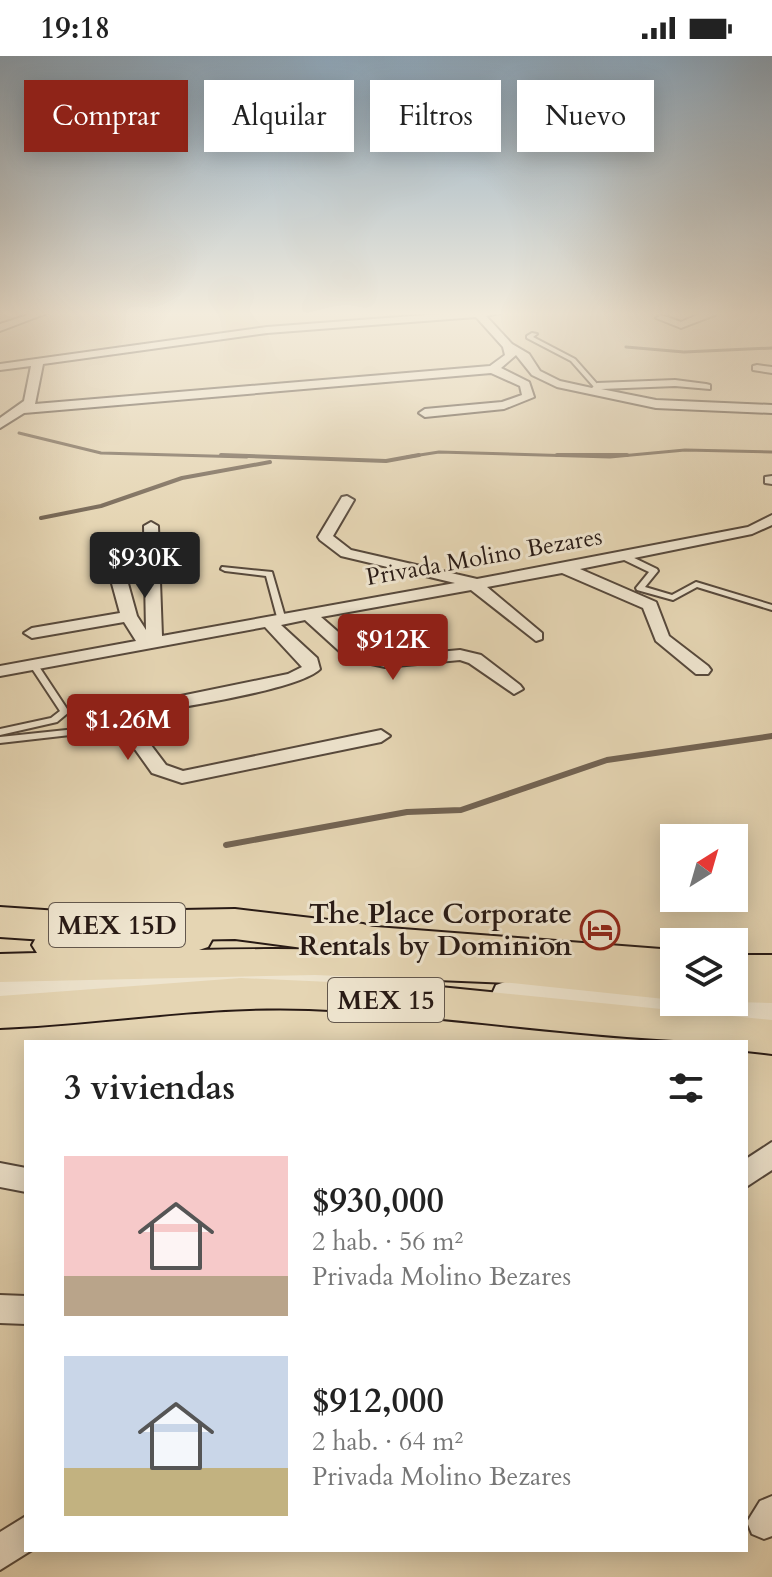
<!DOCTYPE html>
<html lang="es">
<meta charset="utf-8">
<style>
body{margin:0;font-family:Cardo,serif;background:#f6f6f6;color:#222;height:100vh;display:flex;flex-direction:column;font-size:30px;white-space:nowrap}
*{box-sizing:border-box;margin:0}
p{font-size:26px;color:#767676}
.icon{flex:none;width:44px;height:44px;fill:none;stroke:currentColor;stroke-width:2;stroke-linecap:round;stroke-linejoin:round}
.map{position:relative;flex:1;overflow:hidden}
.sheet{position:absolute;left:24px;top:984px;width:724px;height:512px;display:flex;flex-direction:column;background:#fff;border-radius:0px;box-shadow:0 4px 20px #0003}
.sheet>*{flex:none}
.guide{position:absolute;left:24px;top:24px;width:724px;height:72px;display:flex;gap:16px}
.needle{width:52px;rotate:37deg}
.tools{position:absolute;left:660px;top:768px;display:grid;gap:16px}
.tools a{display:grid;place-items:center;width:88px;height:88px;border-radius:0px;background:#fff;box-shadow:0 4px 20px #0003;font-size:40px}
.price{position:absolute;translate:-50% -68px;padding:0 18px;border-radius:8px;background:#8f2418;color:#fff;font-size:26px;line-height:52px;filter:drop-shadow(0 2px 4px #0008)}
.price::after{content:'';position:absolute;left:50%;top:48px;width:24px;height:18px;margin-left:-12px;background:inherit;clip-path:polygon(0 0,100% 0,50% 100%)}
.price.on{background:#222;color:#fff}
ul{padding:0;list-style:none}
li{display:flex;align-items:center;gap:24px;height:200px;padding:0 40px}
li span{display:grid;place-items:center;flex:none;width:224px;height:160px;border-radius:0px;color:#555}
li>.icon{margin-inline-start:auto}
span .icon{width:96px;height:96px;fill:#fffc;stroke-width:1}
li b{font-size:34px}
h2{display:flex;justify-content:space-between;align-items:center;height:96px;padding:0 40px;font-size:34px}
.chip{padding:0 28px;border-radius:0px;background:#fff;box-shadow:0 4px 20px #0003;font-size:28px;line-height:72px}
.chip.on{background:#8f2418;color:#fff}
.status{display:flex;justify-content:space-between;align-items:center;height:56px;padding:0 40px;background:#fff;direction:ltr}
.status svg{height:22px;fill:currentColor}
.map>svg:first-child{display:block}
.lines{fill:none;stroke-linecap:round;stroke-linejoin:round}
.stream-far2{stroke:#736453;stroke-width:3}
.stream-far1{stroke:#736453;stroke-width:4}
.stream{stroke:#736453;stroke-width:6}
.service-casing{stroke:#57493c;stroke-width:4}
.minor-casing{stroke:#57493c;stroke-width:4}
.secondary-casing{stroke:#281a15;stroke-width:4}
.primary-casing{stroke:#281a15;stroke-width:4}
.trunk-casing{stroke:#281a15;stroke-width:4}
.motorway-casing{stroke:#281a15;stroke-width:4}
.service{fill:#eee4ce;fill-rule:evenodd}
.minor{fill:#eee4ce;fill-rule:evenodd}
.secondary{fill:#eee4ce;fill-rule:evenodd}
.primary{fill:#e5d5b3;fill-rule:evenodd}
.trunk{fill:#e5d5b3;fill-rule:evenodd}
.motorway{fill:#e5d5b3;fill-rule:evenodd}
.labels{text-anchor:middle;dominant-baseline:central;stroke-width:6;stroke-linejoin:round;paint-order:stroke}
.far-street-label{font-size:24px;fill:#281a15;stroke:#eee4ce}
.shield{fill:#eee4ce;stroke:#63574c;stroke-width:2}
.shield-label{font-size:26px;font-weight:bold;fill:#281a15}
.poi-label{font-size:28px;font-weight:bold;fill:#281a15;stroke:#eee4ce;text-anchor:end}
</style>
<div class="status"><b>19:18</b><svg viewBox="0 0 49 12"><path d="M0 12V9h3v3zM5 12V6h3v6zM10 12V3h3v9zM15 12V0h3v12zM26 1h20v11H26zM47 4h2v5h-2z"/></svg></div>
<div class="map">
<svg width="772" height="1521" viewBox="0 0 772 1521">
<rect width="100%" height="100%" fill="#e5d5b3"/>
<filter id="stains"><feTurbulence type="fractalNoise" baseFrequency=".0025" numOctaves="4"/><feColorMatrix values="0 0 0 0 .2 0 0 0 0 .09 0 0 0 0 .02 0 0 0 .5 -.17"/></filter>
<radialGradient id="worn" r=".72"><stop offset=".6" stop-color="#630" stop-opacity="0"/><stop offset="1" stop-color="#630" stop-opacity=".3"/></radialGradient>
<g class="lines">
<g class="stream-far2">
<path d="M626,291L684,296L772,292"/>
<path d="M19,377L101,397L247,401"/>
<path d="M407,401L439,396L610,401L685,394L772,396"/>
</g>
<g class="stream-far1">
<path d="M221,399L386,405L419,399"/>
<path d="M557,399H627"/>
<path d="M41,462L101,450L182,422L270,406"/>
</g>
<path class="stream" d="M226,789L407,756L461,754L607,704L772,680"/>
<defs>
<g id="service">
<path d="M532,277L537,278L533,281L575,303L598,329V331H594L571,305L527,282V280Z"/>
<path d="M620,498H626L657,513L658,515L645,531L672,539L696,526L772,549V554L697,531L673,544L637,534L636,532L649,516L620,502Z"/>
<path d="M222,511L272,516L285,561L284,563H278L277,561L266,520L225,515L221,513Z"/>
<path d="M33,605L36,606L69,656L57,666L0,679V673L51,662L60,655L29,608Z"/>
<path d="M76,673L79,674L81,676L79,678L0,687V681Z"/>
</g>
<g id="minor">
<path d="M37,256H50L0,275V268Z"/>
<path d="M466,256H504L486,260L512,288L529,298L540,315L560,325L592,332L597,327L675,324L706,328L710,329V333L675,330L601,333L656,344L772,349V357L656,352L557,331L532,319L516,299L501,312L529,326L534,341L504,353L425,361L419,357L425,353L502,346L522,339L520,330L491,317L24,357L0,372V362L24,345L31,310L0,314V308L267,271ZM476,261L503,291L505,299L490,310L35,348L43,308L267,277Z"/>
<path d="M704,256H714L715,259L681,272L656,262L661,259L681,266Z"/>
<path d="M757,309L772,311V317L753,314V310Z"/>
<path d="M772,420V428L765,427V421Z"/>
<path d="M347,440L354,444L333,480L351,494L477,523L748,471L772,459V469L752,478L580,513L656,546L669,580L708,610L711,614L708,618H696L656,585L643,552L562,517L487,531L542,577V583L536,585L471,534L321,561L360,595L385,601L460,594L481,599L520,629L523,633L514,638L469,607L460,604L385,611L348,603L305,564L281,569L317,602L320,613C299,634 179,651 144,658L135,668L166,709L183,715L381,674L390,680L381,686L182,727L152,717L117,668L132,650L288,618L302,611L265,571L0,620V610L136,585L124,566L32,582L24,577L32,572L120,557L108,513L116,508L124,513L137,560L146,574L144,470L151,466L158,470L162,580L455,527L341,500L320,484L318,481L342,441Z"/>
<path d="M772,1086V1114L746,1131V1103Z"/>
<path d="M0,1107L26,1112V1136L0,1131Z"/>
<path d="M0,1239L26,1240V1268L0,1267Z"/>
<path d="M772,1440V1480L764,1483L752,1478L747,1466L760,1445Z"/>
<path d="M26,1460V1494H32L0,1514V1476Z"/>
</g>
<g id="secondary">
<path d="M205,907L426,919L438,923L442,932L438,941L426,945L205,931L123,938L0,941V917L123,914Z"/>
<path d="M508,925L674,938V946H734V943L772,946V972L508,951L496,947L492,938L496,929Z"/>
</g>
<g id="primary">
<path d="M195,869L208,873L213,882L208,891L199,894C359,890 515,899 674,916V944L512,927L315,919L0,926V898L37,897L32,889L37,880L50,876Z"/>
<path d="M734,918L772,919V947L733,946Z"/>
</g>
<g id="trunk">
<path d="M363,870L674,894V924L363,898L350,894L344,884L350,874Z"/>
<rect x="734" y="899" width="38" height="30"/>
<path d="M241,922L440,931L772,964V998L746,995V986C600,986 456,959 309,953C205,949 104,968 0,972V940Z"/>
</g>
<path id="motorway" d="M0,851L74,856L235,853L363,868L378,873L384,884L378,895L363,900L235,883L74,886L0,881Z"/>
</defs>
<use href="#service" class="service-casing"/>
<use href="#minor" class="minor-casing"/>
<use href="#secondary" class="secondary-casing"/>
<use href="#primary" class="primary-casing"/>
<use href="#trunk" class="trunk-casing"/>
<use href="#motorway" class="motorway-casing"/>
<use href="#service" class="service"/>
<use href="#minor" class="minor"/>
<use href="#secondary" class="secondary"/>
<use href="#primary" class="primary"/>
<use href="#trunk" class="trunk"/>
<use href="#motorway" class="motorway"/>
</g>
<linearGradient id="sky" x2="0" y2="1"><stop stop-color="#8da8bd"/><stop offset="0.55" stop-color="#f3ecdd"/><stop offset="1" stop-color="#f3ecdd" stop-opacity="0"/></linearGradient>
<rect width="772" height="468" fill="url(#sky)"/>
<defs>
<symbol id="hotel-ring" viewBox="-11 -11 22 22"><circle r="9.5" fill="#eee4ce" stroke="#8f2418" stroke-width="1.5"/><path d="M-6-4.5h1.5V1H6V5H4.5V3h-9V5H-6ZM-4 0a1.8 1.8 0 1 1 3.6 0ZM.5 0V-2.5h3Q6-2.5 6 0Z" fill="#8f2418"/></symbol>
</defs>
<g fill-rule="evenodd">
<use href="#hotel-ring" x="578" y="852" width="44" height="44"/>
</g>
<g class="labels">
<g class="far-street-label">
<text transform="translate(484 501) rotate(-10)">Privada Molino Bezares</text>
</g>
<g class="shield">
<rect x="49" y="847" width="136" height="44" rx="6"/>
<rect x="328" y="922" width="116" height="44" rx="6"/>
</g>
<g class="shield-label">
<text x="117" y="869">MEX 15D</text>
<text x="386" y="944">MEX 15</text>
</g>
<g class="poi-label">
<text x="572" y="858">The Place Corporate<tspan x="572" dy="32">Rentals by Dominion</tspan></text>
</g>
</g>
<rect width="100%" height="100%" filter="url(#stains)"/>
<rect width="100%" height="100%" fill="url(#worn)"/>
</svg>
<div class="tools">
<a><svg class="needle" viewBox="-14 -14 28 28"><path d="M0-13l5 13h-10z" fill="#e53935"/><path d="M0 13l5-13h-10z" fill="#767676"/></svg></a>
<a><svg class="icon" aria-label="layers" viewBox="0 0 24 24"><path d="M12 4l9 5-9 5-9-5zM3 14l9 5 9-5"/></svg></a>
</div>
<b class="price on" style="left:145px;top:544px">$930K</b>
<b class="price" style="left:393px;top:626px">$912K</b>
<b class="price" style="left:128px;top:706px">$1.26M</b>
<div class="guide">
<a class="chip on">Comprar</a>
<a class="chip">Alquilar</a>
<a class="chip">Filtros</a>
<a class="chip">Nuevo</a>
</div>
<section class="sheet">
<h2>3 viviendas<svg class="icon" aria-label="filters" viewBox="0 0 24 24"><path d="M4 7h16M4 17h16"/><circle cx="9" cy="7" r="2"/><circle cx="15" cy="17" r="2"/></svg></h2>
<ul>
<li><span style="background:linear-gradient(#f6c9c9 75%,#b9a48a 0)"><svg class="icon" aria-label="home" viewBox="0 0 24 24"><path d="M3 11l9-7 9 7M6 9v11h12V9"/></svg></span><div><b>$930,000</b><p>2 hab. · 56 m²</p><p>Privada Molino Bezares</p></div></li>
<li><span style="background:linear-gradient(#c9d6e8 70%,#c2b280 0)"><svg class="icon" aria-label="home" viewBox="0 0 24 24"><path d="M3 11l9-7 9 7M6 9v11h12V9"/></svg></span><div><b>$912,000</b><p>2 hab. · 64 m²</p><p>Privada Molino Bezares</p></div></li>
</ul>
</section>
</div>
